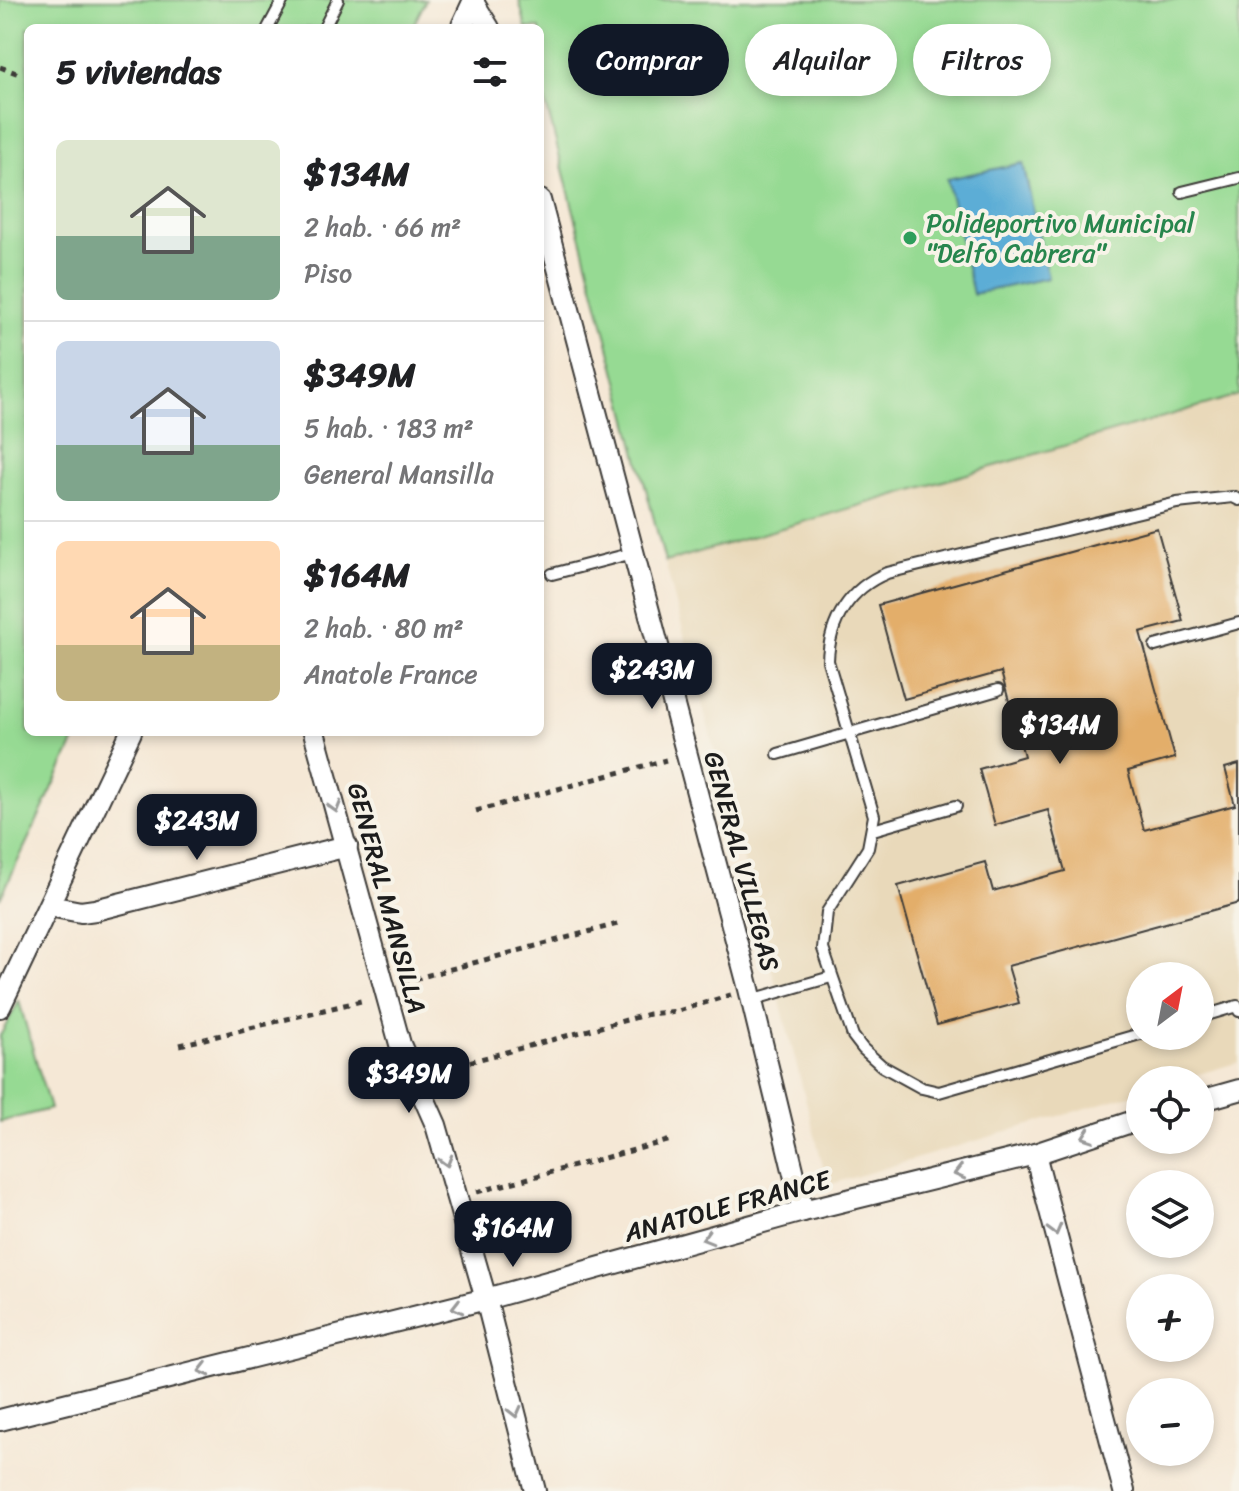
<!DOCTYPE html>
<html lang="es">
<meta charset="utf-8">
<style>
body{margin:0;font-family:Sriracha,sans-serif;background:#f2f2f2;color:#202124;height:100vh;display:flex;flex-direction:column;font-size:30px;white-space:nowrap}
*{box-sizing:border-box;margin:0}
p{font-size:26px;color:#757577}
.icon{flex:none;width:44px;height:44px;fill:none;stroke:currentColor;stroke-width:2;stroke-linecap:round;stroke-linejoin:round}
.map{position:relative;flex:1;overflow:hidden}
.side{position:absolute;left:24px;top:24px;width:520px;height:712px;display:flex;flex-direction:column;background:#fff;border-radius:12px;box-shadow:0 4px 12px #0003}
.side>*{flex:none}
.guide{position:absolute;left:568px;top:24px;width:550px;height:72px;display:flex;gap:16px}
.needle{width:52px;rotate:32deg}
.buttons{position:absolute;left:1126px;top:962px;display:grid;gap:16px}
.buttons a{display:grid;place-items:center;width:88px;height:88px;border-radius:50%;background:#fff;box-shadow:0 4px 12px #0003;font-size:40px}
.price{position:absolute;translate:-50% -68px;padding:0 18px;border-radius:16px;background:#111827;color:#fff;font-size:26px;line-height:52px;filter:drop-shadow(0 2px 4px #0008)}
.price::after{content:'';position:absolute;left:50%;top:48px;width:24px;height:18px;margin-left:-12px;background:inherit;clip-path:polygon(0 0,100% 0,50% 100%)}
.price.selected{background:#222;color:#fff}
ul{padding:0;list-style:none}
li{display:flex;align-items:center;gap:24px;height:200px;padding:0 32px}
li+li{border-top:2px solid #e0e0e0}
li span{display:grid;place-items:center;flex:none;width:224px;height:160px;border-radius:12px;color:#555}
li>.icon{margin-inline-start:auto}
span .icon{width:96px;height:96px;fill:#fffc;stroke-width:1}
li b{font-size:34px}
h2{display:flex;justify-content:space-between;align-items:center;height:96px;padding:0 32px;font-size:34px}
.pill{padding:0 28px;border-radius:36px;background:#fff;box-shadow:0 4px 12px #0003;font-size:28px;line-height:72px}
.pill.selected{background:#111827;color:#fff}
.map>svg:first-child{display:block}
.built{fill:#e9d9ba;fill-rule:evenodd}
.green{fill:#96da93;stroke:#597b58;stroke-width:2}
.water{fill:#5badd6;stroke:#3c6479;stroke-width:2}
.building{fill:#e3ae6b}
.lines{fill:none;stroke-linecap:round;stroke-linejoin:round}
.service-casing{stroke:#3d3b38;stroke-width:14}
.minor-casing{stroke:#3d3b38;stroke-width:24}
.path{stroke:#3d3b38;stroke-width:5;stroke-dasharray:6 6;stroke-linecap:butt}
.service{stroke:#fff;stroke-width:10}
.minor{stroke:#fff;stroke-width:20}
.oneway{stroke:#999}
.leisure-dot{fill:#2e9e5b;stroke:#f7f3e8;stroke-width:3}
.labels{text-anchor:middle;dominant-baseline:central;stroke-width:8;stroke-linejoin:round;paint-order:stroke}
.leisure-label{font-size:26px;fill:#27864d;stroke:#f7f3e8;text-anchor:start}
.street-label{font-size:26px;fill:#1c1c1c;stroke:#f7f3e8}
</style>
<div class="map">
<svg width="1239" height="1491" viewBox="0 0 1239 1491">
<rect width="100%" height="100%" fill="#f7f3e8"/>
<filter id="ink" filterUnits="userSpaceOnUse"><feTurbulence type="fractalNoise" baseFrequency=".0125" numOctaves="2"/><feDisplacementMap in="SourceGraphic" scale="16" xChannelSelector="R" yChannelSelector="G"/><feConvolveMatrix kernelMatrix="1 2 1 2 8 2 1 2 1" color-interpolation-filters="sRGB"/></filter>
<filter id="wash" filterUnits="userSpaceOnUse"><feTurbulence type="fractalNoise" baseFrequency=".006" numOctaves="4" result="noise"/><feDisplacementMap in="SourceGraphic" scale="32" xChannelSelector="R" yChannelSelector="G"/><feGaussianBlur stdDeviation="1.8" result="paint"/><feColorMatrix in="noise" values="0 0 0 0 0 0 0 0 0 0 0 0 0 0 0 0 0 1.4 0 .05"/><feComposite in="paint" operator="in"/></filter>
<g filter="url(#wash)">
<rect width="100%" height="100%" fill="#f5e8d6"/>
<path class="built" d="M1239,395V1062L1179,1080H1140V1092L828,1185L665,562ZM1140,976H1200V1036H1140Z"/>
<g class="green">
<path d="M0,0H426L412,28H28V732H79L0,899Z"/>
<path d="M519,0H1239V395L665,562L540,81V28H526Z"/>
<path d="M19,1001L50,1109L0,1122V1036Z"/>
</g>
<path class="water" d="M1023,163L1048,278L973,294L947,179Z"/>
<g id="blocks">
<path class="building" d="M1157,528L1183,621L1140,632L1175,758L1128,771L1144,830L1235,805L1225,768L1239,764V903L1008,966L1019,1003L937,1025L898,886L985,862L993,891L1065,871L1048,810L995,825L979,769L1024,756L1001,672L904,699L878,605Z"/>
</g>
</g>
<g filter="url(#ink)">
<use href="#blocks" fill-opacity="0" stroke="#3d3b38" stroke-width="2"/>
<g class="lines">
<defs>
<g id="service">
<path d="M268,28L283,0"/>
<path d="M324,28L338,0"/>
<path d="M1182,192L1239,178"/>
<path d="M552,574L633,553"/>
<path d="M1155,646L1239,623"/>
<path d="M778,754L998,690"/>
<path d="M873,830L956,806"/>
<path d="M751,1000L831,977"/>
<path d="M1200,1017L1237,1006L1239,1011"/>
<path d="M1140,1034L939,1092L922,1088L882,1066L863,1049L853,1036L823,949L827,912L868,848L874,816L828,661C829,621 850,588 887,573L1177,503L1233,497L1239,500"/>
</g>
<g id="minor">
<path d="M473,2L489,28"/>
<path d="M461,28L474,0"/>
<path d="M540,200L749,989L803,1211"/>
<path d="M314,732L400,1044L436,1125L486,1299L535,1491"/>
<path d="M49,906L81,912L95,910L347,846"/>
<path d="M0,1007L131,732"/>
<path d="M1200,1101L1239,1090"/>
<path d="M1035,1154L1124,1491"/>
<path d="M0,1420L486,1299L803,1211L1035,1154L1140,1119"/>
</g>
</defs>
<use href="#service" class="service-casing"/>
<use href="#minor" class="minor-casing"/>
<g class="path">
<path d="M0,67L19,74"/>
<path d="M476,811L666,760"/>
<path d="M403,982L621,923"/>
<path d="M180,1045L365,1000"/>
<path d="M435,1071L649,1014L678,1011L731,995"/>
<path d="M477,1192L671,1140"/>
</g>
<use href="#service" class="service"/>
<use href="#minor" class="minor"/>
</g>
<defs><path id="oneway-chevron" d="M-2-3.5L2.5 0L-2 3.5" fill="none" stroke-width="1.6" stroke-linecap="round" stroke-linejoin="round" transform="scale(2)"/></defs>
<g class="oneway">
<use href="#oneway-chevron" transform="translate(335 807) rotate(74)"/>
<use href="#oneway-chevron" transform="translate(1087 1136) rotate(161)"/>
<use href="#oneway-chevron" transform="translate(446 1161) rotate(74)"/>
<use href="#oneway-chevron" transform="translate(959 1173) rotate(166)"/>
<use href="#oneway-chevron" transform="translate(1055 1230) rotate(75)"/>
<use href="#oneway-chevron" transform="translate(707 1238) rotate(164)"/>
<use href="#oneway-chevron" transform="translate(457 1307) rotate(166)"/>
<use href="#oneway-chevron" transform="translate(204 1370) rotate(166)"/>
<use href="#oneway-chevron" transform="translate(515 1412) rotate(76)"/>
</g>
</g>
<circle class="leisure-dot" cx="910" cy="238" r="8"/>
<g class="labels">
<g class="leisure-label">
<text x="926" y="223">Polideportivo Municipal<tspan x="926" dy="30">"Delfo Cabrera"</tspan></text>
</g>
<g class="street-label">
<text transform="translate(742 861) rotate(75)">GENERAL VILLEGAS</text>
<text transform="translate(387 898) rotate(75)">GENERAL MANSILLA</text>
<text transform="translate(727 1206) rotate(-15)">ANATOLE FRANCE</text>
</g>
</g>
</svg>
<div class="buttons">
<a><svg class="needle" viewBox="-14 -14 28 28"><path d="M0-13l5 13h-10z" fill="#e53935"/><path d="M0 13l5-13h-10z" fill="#757577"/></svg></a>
<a><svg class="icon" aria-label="locate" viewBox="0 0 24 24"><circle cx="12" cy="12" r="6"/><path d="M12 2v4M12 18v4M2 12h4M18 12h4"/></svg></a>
<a><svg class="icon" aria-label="layers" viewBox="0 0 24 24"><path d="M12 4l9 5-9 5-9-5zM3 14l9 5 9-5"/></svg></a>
<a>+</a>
<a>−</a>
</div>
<b class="price" style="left:652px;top:711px">$243M</b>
<b class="price selected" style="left:1060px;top:766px">$134M</b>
<b class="price" style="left:197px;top:862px">$243M</b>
<b class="price" style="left:409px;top:1115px">$349M</b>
<b class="price" style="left:513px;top:1269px">$164M</b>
<div class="guide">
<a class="pill selected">Comprar</a>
<a class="pill">Alquilar</a>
<a class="pill">Filtros</a>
</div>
<section class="side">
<h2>5 viviendas<svg class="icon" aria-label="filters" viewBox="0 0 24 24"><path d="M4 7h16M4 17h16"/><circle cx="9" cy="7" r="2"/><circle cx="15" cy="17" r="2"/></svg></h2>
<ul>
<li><span style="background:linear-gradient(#dfe7d0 60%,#7fa58c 0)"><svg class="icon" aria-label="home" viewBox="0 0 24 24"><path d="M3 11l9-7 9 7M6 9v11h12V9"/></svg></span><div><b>$134M</b><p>2 hab. · 66 m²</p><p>Piso</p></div></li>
<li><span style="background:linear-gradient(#c9d6e8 65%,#7fa58c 0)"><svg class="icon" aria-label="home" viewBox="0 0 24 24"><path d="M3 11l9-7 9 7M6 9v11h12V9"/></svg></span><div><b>$349M</b><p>5 hab. · 183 m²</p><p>General Mansilla</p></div></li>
<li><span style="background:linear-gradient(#ffd9b3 65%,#c2b280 0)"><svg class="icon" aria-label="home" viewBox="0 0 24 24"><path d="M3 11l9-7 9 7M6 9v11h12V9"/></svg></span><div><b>$164M</b><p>2 hab. · 80 m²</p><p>Anatole France</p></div></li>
</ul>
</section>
</div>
